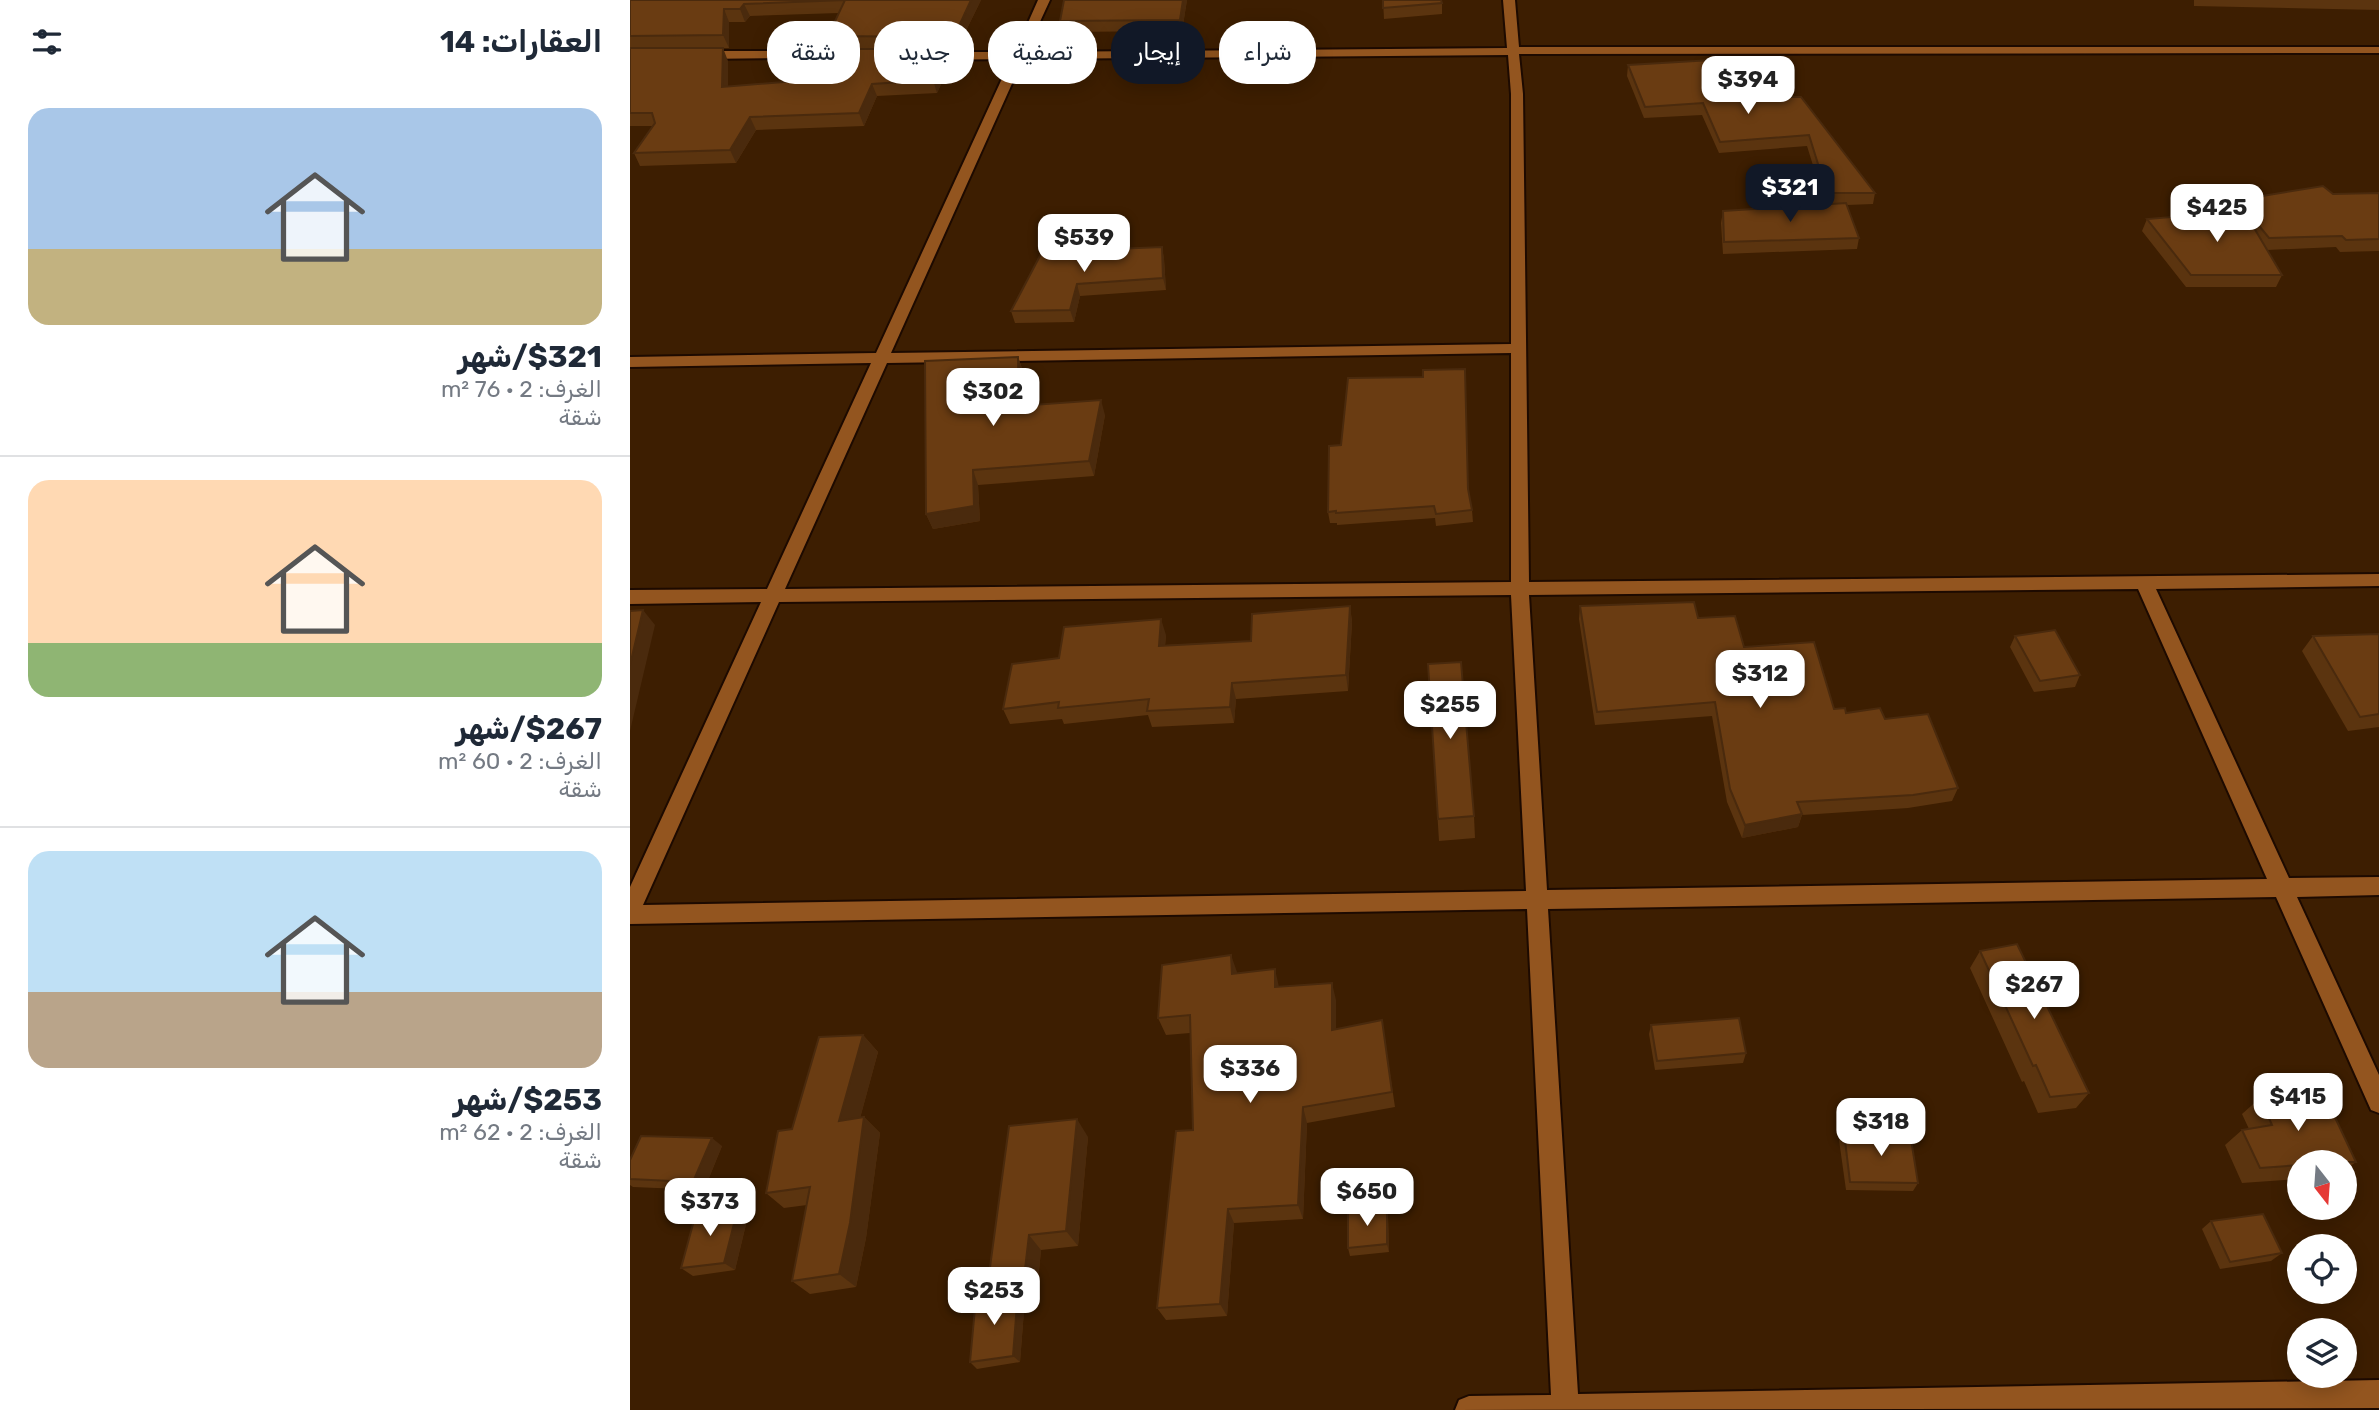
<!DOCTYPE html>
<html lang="ar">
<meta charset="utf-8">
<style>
body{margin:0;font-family:Rubik,"Noto Sans Arabic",sans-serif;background:#f6f6f7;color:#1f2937;direction:rtl;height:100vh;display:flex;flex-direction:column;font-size:26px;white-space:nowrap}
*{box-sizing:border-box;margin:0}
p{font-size:23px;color:#747a83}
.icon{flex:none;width:38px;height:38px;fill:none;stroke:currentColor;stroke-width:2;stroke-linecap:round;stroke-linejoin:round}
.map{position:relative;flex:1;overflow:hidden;direction:ltr}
.panel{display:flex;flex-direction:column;background:#fff;width:630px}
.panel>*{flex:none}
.hud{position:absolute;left:21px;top:21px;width:665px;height:63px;direction:rtl;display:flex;gap:14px}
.needle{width:46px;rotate:163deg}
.controls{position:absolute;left:1657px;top:1150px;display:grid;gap:14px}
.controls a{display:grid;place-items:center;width:70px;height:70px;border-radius:50%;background:#fff;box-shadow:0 4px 18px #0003;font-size:35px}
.price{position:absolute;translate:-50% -60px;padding:0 16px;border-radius:14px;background:#fff;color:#222;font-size:23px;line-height:46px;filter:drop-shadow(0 2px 4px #0008)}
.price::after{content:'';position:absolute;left:50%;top:42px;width:21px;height:16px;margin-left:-10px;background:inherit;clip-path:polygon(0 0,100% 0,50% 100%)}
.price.selected{background:#111827;color:#fff}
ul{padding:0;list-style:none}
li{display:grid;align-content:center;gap:14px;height:371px;padding:0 28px}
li+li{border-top:2px solid #e0e1e3}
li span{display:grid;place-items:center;height:217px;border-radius:21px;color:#555}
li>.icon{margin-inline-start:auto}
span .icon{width:126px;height:126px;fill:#fffc;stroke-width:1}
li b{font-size:30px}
h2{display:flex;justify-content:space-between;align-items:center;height:84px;padding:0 28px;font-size:30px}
.pill{padding:0 24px;border-radius:28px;background:#fff;box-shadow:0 4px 18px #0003;font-size:24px;line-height:63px}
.pill.selected{background:#111827;color:#fff}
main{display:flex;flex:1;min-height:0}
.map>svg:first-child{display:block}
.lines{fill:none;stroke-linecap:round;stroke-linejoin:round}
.minor-casing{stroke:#1d0a00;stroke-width:4}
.minor{fill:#93551f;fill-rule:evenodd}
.wall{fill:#5b340f}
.shaded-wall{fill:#4a2a0d}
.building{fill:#6a3c12;stroke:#4a2a0d;stroke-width:2}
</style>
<main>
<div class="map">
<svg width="1749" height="1410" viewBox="0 0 1749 1410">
<rect width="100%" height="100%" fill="#3d1e01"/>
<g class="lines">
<defs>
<g id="minor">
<path d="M408,0H420L396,52L877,48L873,0H885L889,47H1749V53L889,54L893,94L899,582L1749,574V586L1526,589L1659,878L1749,877V895L1667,897L1749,1075V1113L1741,1110L1646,897L918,909L948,1394L1749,1380V1408L825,1410L829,1400L839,1396L921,1395L897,909L0,924V887L131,602L0,604V590L137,589L241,363L0,367V357L246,353L381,59L294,60L288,56L294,52H385ZM878,55L881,94V344L261,353L393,59ZM881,353V582L155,589L257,363ZM1508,589L1637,879L917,890L899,595ZM881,595L896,891L13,905L149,602Z"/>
<path d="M215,51L219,53V57L70,59L64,55L70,51Z"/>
</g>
</defs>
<use href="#minor" class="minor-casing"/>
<use href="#minor" class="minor"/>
</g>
<g class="wall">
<path d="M0,0H351L327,49H318L322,61L307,93L247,96L234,126L126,130L106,163L10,166L4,153L23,126H0V48L98,61V87L178,80L203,48L198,36L209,13L120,16L115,22H99V48H0Z"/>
<path d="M557,0L552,31L432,32L430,21Z"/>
<path d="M753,0L812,3V14L754,19Z"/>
<path d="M1564,0H1749V10L1564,6Z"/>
<path d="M998,65L1092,97H1171L1245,193L1243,204L1217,205L1229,238L1227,249L1093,254L1091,223L1093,211L1195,204L1177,146L1089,153L1072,115L1014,118L997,76Z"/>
<path d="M1749,193V251L1710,252L1706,247L1637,250L1652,275L1646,287H1556L1512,231L1517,219L1603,212L1608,200L1703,194Z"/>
<path d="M532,247L534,259L536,290L450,296L444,322L385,323L381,311Z"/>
<path d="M388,357L393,371L394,405L475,415L464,476L348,485L350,521L303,529L296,514Z"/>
<path d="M838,489L842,510L843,522L806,526L805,518L707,525V523H700L698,512Z"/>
<path d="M720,606L722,622L718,691L606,699L604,723L522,727L518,715L434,724L432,719L380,724L373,709L429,658L536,635L535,645L621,641Z"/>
<path d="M950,606L1068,618L1114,647L1204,709L1216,713L1255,719L1328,788L1322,801L1278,808L1172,815L1168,827L1112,838L1097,802L1082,716L965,725L949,619Z"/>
<path d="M1749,634V727L1718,731L1672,651L1683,636Z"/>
<path d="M1385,636L1450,675L1445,687L1404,692L1380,647Z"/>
<path d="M798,664L844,816L845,838L809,841Z"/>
<path d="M1350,951L1459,1093L1446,1108L1408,1113L1394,1081L1392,1082L1340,968Z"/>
<path d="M607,974L649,987L706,1000V1029L752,1020L765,1107L677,1123L673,1219L604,1223L597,1316L536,1320L527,1308L563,1130L560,1033L536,1035L528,1018Z"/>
<path d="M1021,1025L1116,1053L1113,1063L1025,1070L1019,1034Z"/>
<path d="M233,1035L248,1052L230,1118L234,1117L250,1133L236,1238L226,1287L180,1294L162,1281L177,1205L154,1208L136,1193L162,1129Z"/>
<path d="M1630,1098L1726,1162L1715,1170V1162H1670V1179L1612,1183L1595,1145L1612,1130L1619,1129L1612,1114Z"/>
<path d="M1214,1132L1288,1183L1283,1191L1216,1190L1209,1140Z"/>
<path d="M458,1137L448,1246L411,1250L407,1292L391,1294L395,1298L390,1362L347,1369L340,1362L369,1294L358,1282Z"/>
<path d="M92,1146L74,1190L3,1187L0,1185V1160Z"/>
<path d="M118,1216L105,1270L63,1276L51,1268Z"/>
<path d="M758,1216L759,1252L720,1256L718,1248Z"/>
<path d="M1581,1221L1652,1253L1641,1261L1590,1269L1572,1229Z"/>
</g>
<g class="shaded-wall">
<path d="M341,0H351L327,49L324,37Z"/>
<path d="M553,0H557L552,31L550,20Z"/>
<path d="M114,4L120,16L115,22L110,9Z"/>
<path d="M94,9L99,22V48L93,35Z"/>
<path d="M93,48L98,61V100L92,87Z"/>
<path d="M318,49L322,61L307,93L303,80Z"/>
<path d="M242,84L247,96L234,126L229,113Z"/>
<path d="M120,117L126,130L106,163L100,150Z"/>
<path d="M532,247L534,259L536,290L533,278Z"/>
<path d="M447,284L450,296L444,322L440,310Z"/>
<path d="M388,357L393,371L394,420L389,406Z"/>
<path d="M471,400L475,415L464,476L459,461Z"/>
<path d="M343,470L348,485L350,521L303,529L296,514Z"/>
<path d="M720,606L722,622L718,691L716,675Z"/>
<path d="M13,610L25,625L0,731V665Z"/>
<path d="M531,619L536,635L534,662L529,646Z"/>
<path d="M602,683L606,699L604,723L600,707Z"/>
<path d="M1172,814L1168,827L1112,838L1115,825Z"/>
<path d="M601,955L607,972L608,991L602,974Z"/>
<path d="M645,969L649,987H645Z"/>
<path d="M702,983L706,1000V1046L702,1030Z"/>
<path d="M233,1035L248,1052L225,1137L209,1121Z"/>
<path d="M673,1107L677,1123L673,1219L668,1205Z"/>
<path d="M234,1117L250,1133L236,1238L226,1287L209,1274Z"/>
<path d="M447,1119L458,1137L448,1246L436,1231Z"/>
<path d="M82,1138L92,1146L74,1190L63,1182Z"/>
<path d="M108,1208L118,1216L105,1270L94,1263Z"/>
<path d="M757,1208L758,1216L759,1252L757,1244Z"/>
<path d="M598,1209L604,1223L597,1316L590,1304Z"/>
<path d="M399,1235L411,1250L407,1292L394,1278Z"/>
<path d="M388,1291L395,1298L390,1362L383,1356Z"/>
</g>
<g class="building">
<path d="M0,0H341L324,37L198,36L215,0L114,4L110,9H94L93,35L0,36Z"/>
<path d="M434,0H553L550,20L430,21Z"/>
<path d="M753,0H811L812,3L753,8Z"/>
<path d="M0,48H93L92,87L178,80L193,49H318L303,80L242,84L229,113L120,117L100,150L4,153L25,123L22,113H0Z"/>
<path d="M1082,60L1092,97H1171L1245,193H1197L1179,135L1090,142L1073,103L1015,107L998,65Z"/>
<path d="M1693,186L1703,194L1749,193V239L1716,240L1712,236L1639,238L1608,200Z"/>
<path d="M1216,203L1229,238L1094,242L1093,211Z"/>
<path d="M1614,211L1652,275H1561L1517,219Z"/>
<path d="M532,247L533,278L447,284L440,310L381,311L412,252Z"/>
<path d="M388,357L389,406L471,400L459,461L343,470L344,506L296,514L295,361Z"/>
<path d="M835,369L838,489L842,510L806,514L804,506L706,513V511L698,512L699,446L711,445L718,378L793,377V370Z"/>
<path d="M1064,602L1068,618L1105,616L1114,647L1184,642L1204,709L1215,708L1216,713L1250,708L1255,719L1298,714L1328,788L1283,795L1167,802L1172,814L1115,825L1100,789L1085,702L967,712L950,606Z"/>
<path d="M720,606L716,675L602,683L600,707L517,711L519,699L428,708L429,702L373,709L382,664L429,658L434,627L531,619L529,646L621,641L622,614Z"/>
<path d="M13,610L0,665V611Z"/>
<path d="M1425,630L1450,675L1410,681L1385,636Z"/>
<path d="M1749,634V714L1730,717L1683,636Z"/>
<path d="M831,662L844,816L808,819L798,664Z"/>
<path d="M1387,944L1459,1093L1420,1097L1406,1065L1403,1066L1350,951Z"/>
<path d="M601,955L602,974L645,969V987L702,983V1030L752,1020L762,1092L673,1107L668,1205L598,1209L590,1304L527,1308L546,1131L563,1130L560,1015L528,1018L532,965Z"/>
<path d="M1109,1018L1116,1053L1027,1061L1021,1025Z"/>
<path d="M233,1035L209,1121L234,1117L220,1223L209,1274L162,1281L180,1187L136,1193L148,1131L162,1129L189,1037Z"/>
<path d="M1694,1094L1726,1162H1670V1165L1630,1168L1612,1130L1642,1125L1630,1098Z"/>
<path d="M447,1119L436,1231L399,1235L394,1278L358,1282L379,1126Z"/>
<path d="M1214,1132L1280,1133L1288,1183L1220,1182Z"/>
<path d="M11,1136L82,1138L63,1182L0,1179V1160Z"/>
<path d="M108,1208L94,1263L51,1268L66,1213Z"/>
<path d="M757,1208V1244L718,1248V1211Z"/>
<path d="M1633,1214L1652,1253L1600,1262L1581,1221Z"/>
<path d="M388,1291L383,1356L340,1362L346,1297Z"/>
</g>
</svg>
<div class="controls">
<a><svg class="needle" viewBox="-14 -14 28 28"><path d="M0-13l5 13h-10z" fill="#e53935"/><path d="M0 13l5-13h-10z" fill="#747a83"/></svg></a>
<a><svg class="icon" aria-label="locate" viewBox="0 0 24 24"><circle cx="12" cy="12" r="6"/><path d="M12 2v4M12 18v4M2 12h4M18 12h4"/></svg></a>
<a><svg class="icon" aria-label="layers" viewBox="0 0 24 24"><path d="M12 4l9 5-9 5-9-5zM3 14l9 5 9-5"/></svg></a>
</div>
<b class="price" style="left:1118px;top:116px">$394</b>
<b class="price selected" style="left:1160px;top:224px">$321</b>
<b class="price" style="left:1587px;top:244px">$425</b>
<b class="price" style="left:454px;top:274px">$539</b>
<b class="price" style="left:363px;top:428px">$302</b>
<b class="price" style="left:1130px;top:710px">$312</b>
<b class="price" style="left:820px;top:741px">$255</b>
<b class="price" style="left:1404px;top:1021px">$267</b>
<b class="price" style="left:620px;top:1105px">$336</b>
<b class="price" style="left:1668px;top:1133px">$415</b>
<b class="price" style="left:1251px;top:1158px">$318</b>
<b class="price" style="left:737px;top:1228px">$650</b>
<b class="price" style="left:80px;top:1238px">$373</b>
<b class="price" style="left:364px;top:1327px">$253</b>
<div class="hud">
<a class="pill">شراء</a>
<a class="pill selected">إيجار</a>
<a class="pill">تصفية</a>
<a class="pill">جديد</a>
<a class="pill">شقة</a>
</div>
</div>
<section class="panel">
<h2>العقارات: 14<svg class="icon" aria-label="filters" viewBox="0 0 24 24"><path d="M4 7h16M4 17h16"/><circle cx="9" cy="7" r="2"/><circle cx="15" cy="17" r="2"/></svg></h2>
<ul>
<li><span style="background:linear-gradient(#a9c7e8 65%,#c2b280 0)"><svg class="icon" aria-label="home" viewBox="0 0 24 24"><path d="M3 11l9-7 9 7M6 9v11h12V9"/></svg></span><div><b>$321/شهر</b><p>الغرف: 2 · 76 m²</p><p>شقة</p></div></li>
<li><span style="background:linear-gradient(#ffd9b3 75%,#8fb573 0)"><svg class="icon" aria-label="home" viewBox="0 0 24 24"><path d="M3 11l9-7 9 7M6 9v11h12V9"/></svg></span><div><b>$267/شهر</b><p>الغرف: 2 · 60 m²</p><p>شقة</p></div></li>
<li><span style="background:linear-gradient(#bfe0f5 65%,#b9a48a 0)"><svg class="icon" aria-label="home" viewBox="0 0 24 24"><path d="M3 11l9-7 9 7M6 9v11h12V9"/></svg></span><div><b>$253/شهر</b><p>الغرف: 2 · 62 m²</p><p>شقة</p></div></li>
</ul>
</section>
</main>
